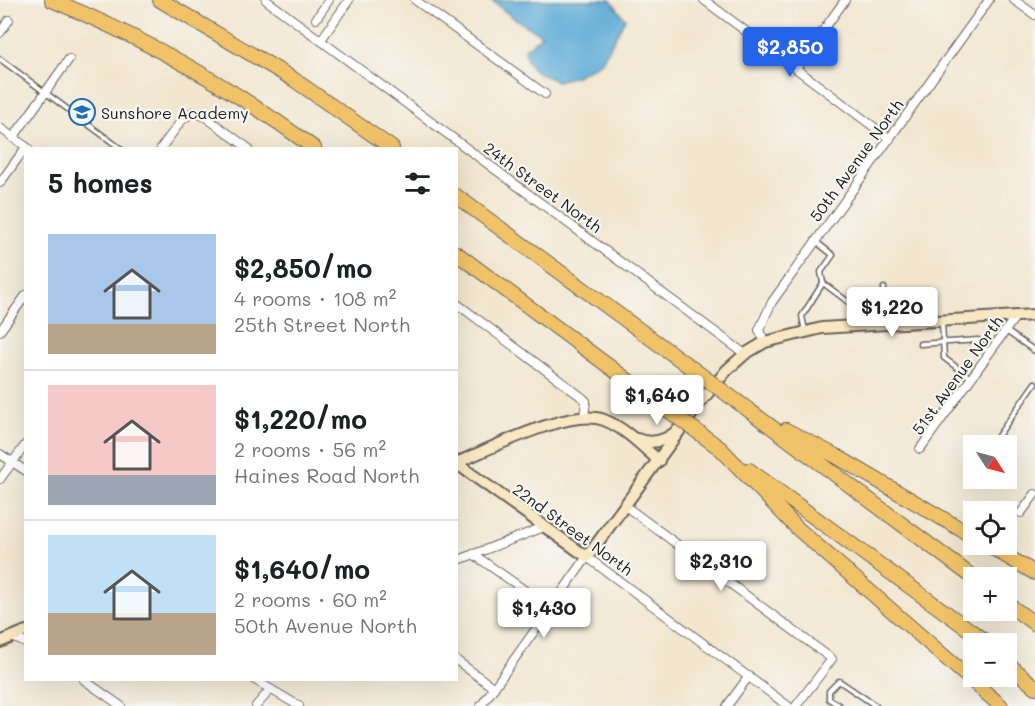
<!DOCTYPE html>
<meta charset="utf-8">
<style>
body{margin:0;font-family:Mali,sans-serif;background:#f6f6f6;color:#202124;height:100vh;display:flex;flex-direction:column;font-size:22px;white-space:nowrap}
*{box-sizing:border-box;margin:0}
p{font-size:20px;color:#757577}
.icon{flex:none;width:33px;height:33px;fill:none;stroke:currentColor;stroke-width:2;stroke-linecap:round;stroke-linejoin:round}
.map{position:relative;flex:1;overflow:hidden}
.drawer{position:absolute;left:24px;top:147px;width:434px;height:534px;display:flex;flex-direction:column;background:#fff;border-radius:0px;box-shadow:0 6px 24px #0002}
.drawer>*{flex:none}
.needle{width:39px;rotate:126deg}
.tools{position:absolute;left:963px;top:435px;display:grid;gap:12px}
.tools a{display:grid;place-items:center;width:54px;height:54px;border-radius:0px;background:#fff;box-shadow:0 6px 24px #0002;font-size:30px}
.price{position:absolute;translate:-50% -51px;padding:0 14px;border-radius:6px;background:#fff;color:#222;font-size:20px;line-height:39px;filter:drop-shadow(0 2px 3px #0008)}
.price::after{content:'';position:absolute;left:50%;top:36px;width:18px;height:14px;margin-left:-9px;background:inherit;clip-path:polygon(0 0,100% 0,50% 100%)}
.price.active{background:#2563eb;color:#fff}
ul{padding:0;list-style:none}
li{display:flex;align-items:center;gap:18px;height:150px;padding:0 24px}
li+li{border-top:2px solid #e0e0e0}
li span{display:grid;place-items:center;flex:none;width:168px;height:120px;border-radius:0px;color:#555}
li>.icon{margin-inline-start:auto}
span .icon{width:72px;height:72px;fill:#fffc;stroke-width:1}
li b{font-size:26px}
h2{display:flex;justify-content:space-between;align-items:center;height:72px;padding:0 24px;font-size:26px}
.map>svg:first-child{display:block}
.water{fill:#5dabd6;stroke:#3c6479;stroke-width:1.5}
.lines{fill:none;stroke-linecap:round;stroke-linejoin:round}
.lane-casing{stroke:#67635b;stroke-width:7}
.street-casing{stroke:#67635b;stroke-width:10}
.secondary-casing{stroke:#67635b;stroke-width:14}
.highway-casing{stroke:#67635b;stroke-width:16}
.lane{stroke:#fff;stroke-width:4}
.street{stroke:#fff;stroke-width:8}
.secondary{stroke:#f9e7c3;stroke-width:10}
.highway{stroke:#f1c369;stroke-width:14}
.highway-bridge-casing{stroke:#67635b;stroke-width:16;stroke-linecap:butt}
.highway-bridge{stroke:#f1c369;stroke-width:14}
.labels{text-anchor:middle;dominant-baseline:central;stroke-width:4.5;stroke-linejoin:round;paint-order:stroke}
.poi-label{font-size:16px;fill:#1c1c1c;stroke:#f6f6f2;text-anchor:start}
.street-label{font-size:16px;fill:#1c1c1c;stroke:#f6f6f2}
</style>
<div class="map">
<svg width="1035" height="706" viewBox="0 0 1035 706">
<rect width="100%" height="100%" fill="#f6f6f2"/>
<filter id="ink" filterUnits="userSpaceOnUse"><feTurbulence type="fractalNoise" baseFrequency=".0167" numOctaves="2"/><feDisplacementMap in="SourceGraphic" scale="12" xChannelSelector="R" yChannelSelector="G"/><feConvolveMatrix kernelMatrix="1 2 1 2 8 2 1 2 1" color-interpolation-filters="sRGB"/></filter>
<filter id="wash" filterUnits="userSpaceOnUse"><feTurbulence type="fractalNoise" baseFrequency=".008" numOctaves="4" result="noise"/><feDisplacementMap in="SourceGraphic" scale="24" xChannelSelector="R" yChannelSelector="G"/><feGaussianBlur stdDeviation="1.35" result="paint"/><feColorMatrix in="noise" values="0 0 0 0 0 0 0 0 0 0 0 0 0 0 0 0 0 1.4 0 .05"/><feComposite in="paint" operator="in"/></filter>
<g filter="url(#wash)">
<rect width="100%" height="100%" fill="#f2e6cf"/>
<path class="water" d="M491,0H611L625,19L602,62L576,76L557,81C540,75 525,69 525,49L542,35L512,17Z"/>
</g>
<g filter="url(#ink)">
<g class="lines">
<defs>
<g id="lane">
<path d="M0,59L120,148"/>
<path d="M815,241L833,255L821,272L823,283"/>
<path d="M884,288L885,324"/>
<path d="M855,307L884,305"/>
<path d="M942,322L944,358L971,378"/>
<path d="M805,331L802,316L823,283L855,307L856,325"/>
<path d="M1006,331L1035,351"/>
<path d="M920,344L978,340L989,353"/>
<path d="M991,446L1035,383"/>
<path d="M971,475L974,471"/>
<path d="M840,706L829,699V691L839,681L876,706"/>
</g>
<g id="street">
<path d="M266,0L745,354"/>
<path d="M415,0L545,94"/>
<path d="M704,0L890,139"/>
<path d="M1014,0L1035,15"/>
<path d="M316,19L329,0"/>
<path d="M0,33L9,20"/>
<path d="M321,40L349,0"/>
<path d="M797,67L845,0"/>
<path d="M0,128L28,148"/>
<path d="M13,138L69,59"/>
<path d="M161,148L182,120L193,112L204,116L248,148"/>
<path d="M0,183L26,147"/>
<path d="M456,303L583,398L586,401L584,417"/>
<path d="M0,331L26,295"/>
<path d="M765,342L759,330L772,302L989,0"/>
<path d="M920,449L1016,316"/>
<path d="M0,454L26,471"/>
<path d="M0,479L26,444"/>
<path d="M624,505L832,659L796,706"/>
<path d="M1021,513L1035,494"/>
<path d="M473,554L550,608"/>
<path d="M456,561L544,527"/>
<path d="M12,637L26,643"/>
<path d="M456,660L494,688"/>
<path d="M84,680L121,706"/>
<path d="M255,680L299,706"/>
<path d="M256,706L270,690"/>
<path d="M481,706L587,557L788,706"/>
<path d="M727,706L749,676"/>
</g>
<g id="secondary">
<path d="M637,439C652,445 666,441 678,430"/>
<path d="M456,463L587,557L702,400L727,370L745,354L765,342L822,328L1035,315"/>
<path d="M456,463C490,449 570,407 604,420C625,428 642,446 659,461"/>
<path d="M0,642L26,631"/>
</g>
<g id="highway">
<path d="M52,0C146,39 233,88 314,148"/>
<path d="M160,0L293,79L392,148"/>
<path d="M456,196L686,364"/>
<path d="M456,253L657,402"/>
<path d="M750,411L974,578"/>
<path d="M786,430L836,456L974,537"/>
<path d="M721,449L797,528L1001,706"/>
<path d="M749,470L989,644"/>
<path d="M986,544L1035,573"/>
<path d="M1006,603L1035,624"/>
<path d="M1006,662L1035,687"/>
</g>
</defs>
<use href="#lane" class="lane-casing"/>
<use href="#street" class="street-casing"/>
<use href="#secondary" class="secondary-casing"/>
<use href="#highway" class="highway-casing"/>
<use href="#lane" class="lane"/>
<use href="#street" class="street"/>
<use href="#secondary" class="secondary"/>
<use href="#highway" class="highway"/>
<defs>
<g id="highway-bridge">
<path d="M686,364L750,411"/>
<path d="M657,402L721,449"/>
</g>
</defs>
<use href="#highway-bridge" class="highway-bridge-casing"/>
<use href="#highway-bridge" class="highway-bridge"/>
</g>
</g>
<defs>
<symbol id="school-ring" viewBox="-11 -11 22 22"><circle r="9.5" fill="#f6f6f2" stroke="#1f6fb2" stroke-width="1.5"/><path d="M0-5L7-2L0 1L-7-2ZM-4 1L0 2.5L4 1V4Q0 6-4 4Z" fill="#1f6fb2"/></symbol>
</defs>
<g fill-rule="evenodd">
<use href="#school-ring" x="67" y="97" width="30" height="30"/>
</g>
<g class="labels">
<g class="poi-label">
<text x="101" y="112">Sunshore Academy</text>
</g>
<g class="street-label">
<text transform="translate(856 160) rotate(-54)">50th Avenue North</text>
<text transform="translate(543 187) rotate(36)">24th Street North</text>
<text transform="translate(957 375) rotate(-54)">51st Avenue North</text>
<text transform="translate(573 529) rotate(36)">22nd Street North</text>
</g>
</g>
</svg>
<div class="tools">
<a><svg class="needle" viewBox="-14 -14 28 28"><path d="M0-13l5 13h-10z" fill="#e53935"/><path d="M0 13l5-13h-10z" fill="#757577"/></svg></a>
<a><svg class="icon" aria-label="locate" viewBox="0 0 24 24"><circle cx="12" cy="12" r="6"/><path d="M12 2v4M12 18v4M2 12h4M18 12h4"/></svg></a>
<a>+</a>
<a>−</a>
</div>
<b class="price active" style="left:790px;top:78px">$2,850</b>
<b class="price" style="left:892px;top:338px">$1,220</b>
<b class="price" style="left:657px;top:426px">$1,640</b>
<b class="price" style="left:721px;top:592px">$2,310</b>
<b class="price" style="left:544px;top:639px">$1,430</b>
<section class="drawer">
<h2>5 homes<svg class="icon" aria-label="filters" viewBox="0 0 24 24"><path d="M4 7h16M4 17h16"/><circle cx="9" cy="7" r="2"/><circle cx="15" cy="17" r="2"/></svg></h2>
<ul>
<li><span style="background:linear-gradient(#a9c7e8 75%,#b9a48a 0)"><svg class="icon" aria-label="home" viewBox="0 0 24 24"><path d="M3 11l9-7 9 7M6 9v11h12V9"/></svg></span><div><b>$2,850/mo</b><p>4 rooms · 108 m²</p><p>25th Street North</p></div></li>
<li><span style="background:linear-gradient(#f6c9c9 75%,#9aa5b1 0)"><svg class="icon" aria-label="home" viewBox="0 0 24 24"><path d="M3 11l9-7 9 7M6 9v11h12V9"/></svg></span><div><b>$1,220/mo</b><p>2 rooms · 56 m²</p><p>Haines Road North</p></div></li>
<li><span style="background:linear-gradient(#bfe0f5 65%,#b9a48a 0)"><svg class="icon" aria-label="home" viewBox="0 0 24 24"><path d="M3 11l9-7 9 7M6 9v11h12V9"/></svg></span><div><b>$1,640/mo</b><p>2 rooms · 60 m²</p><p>50th Avenue North</p></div></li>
</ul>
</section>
</div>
